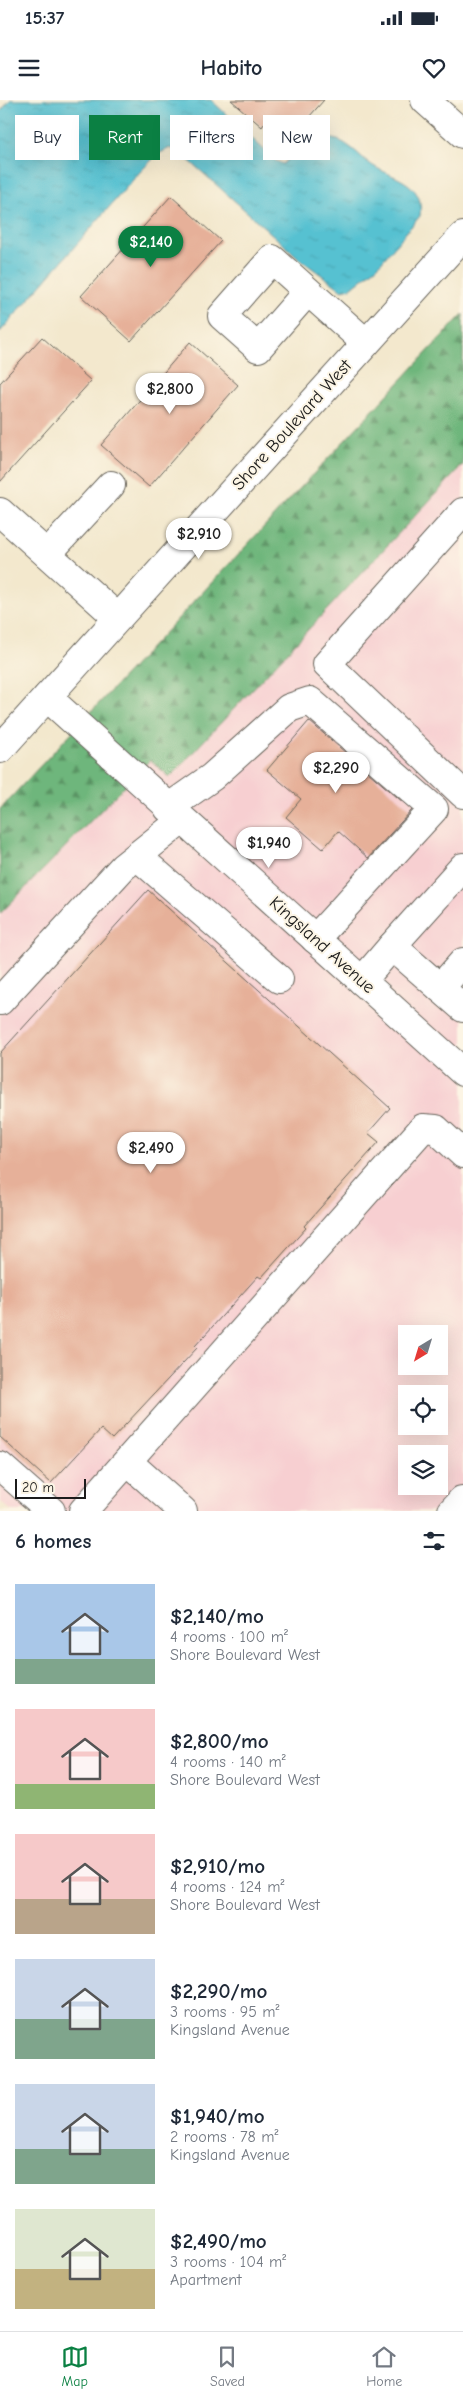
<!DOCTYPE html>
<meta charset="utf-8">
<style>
body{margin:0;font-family:"Comic Neue",sans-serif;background:#f6f6f7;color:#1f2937;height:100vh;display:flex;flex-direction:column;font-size:19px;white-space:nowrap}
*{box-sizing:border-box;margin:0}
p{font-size:16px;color:#747a83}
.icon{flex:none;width:28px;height:28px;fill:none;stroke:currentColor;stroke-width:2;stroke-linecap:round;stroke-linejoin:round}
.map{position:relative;height:1411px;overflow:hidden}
.details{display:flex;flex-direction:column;background:#fff;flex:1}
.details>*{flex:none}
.top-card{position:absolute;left:15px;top:15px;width:434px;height:45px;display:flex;gap:10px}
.needle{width:32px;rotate:218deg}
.controls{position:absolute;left:398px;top:1225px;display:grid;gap:10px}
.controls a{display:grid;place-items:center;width:50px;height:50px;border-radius:0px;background:#fff;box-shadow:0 5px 20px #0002;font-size:25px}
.scale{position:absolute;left:15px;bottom:12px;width:71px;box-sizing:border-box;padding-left:5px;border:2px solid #1c1c1c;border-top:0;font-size:14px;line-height:18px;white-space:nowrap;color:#1c1c1c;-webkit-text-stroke:4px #fcf5e5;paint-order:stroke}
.price{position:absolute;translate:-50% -42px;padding:0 11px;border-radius:18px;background:#fff;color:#222;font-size:16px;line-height:32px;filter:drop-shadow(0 1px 2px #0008)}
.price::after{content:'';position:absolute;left:50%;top:30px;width:15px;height:11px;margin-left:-8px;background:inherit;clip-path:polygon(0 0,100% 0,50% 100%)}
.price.selected{background:#0b8043;color:#fff}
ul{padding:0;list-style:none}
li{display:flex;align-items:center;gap:15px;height:125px;padding:0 15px}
li span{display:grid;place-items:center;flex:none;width:140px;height:100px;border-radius:0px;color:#555}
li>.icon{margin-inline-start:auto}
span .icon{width:60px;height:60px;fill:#fffc;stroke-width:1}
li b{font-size:21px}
h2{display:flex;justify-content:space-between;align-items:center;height:60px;padding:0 15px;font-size:21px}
.tag{padding:0 18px;border-radius:0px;background:#fff;box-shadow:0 5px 20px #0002;font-size:18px;line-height:45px}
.tag.selected{background:#0b8043;color:#fff}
.status{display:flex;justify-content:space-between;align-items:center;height:35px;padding:0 25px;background:#fff;direction:ltr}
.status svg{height:14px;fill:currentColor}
header{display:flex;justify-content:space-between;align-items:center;height:65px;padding:0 15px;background:#fff;font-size:22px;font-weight:800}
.menu{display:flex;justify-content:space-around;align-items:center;height:70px;border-top:1px solid #e0e1e3;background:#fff;font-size:14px;color:#747a83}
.menu a{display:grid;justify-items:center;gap:2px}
.menu .selected{color:#0b8043}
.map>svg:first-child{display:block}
.built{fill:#f7cfd1;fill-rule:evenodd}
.forest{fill:url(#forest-firs);stroke:#45694c}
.water{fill:url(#water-ripples);stroke:#396e76}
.building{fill:#e6b099}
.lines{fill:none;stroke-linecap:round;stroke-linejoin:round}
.minor-casing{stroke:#67635a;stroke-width:30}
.minor{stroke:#fff;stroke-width:28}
.labels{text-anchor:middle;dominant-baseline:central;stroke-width:4;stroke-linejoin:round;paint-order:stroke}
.street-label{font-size:18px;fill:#1c1c1c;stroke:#fcf5e5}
</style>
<div class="status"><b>15:37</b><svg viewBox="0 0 49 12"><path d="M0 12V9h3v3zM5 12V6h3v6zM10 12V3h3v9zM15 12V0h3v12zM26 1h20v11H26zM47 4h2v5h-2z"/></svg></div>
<header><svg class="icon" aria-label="menu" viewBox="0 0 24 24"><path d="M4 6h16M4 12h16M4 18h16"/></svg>Habito<svg class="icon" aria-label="heart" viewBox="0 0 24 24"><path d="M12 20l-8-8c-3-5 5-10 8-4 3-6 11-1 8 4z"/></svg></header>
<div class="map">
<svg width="463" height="1411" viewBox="0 0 463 1411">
<defs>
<pattern id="forest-firs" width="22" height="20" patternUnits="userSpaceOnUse" patternTransform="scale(1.25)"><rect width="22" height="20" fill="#6eb67b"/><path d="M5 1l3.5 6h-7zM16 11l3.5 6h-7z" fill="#5a9364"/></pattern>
<pattern id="water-ripples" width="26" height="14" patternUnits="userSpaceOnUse" patternTransform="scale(1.25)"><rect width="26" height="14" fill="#56c1d1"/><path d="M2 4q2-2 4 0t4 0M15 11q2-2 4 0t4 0" fill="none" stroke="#4aa5b3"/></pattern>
</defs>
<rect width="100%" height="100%" fill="#fcf5e5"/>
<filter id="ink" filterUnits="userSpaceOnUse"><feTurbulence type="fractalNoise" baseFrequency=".02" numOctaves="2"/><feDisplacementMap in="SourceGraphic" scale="10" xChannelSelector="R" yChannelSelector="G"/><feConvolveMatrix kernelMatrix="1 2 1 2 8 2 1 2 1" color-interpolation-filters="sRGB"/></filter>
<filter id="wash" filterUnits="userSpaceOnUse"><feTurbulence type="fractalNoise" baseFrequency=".0096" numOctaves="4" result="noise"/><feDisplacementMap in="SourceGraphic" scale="20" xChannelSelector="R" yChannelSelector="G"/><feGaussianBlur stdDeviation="1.12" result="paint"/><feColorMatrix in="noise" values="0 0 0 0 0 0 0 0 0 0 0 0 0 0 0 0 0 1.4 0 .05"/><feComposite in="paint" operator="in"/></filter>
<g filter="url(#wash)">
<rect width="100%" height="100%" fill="#f3e8cd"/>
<path class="built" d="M463,365V1411H12L0,1401V814L150,660L170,677ZM406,1234H439V1266H406ZM406,1294H439V1326H406ZM406,1354H439V1386H406Z"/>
<path class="forest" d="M463,214V365L170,677L150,660L0,814V709Z"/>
<path class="water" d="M10,0H211L276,61L283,64C295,53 306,38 323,38C344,37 354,51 369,63C390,79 425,79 420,116L378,166L351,188L342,190L301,160L184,56L170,48L158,54L139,73L0,232V12Z"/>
<g id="blocks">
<g class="building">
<path d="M231,0H324L286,43L264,24L262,27Z"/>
<path d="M171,96L221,141L131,241L81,196Z"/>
<path d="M42,237L91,281L0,382V283Z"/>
<path d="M190,242L238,285L149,387L101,345Z"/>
<path d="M309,621L412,710L368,758L338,731L323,749L286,717L301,699L267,670Z"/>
<path d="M148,790L390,1008L368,1033L379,1042L304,1126L306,1128L261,1178L258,1176L195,1246L197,1248L112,1339L101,1329L51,1383L0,1337V953Z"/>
</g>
</g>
</g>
<g filter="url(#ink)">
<use href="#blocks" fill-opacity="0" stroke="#67635a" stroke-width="1"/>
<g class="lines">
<defs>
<g id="minor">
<path d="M425,0L463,34"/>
<path d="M308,191L258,248L222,216L272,159L366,243"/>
<path d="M0,412L118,518"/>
<path d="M463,412L327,564L463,694"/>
<path d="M47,454L111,385"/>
<path d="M47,597L463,972"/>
<path d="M0,649L463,136"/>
<path d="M168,708L212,677L289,608L310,601L434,709L315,839"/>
<path d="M137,756L279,879"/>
<path d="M392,846L463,767"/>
<path d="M362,881L392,846L463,908"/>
<path d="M440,888L463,862"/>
<path d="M0,901L123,767L182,720"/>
<path d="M128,1362L183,1411"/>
<path d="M0,1366L51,1411"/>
<path d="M83,1411L423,1028L436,1029L463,1054"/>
<path d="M452,1411L462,1400"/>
</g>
</defs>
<use href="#minor" class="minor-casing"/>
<use href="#minor" class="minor"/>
</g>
</g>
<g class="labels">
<g class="street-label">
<text transform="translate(292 325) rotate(-48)">Shore Boulevard West</text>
<text transform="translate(322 845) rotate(42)">Kingsland Avenue</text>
</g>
</g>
</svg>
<div class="controls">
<a><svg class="needle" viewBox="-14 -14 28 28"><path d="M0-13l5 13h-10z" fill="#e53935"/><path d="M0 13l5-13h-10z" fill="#747a83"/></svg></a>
<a><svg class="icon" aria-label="locate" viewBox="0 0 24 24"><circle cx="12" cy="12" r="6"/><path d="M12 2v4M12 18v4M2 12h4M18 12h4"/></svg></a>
<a><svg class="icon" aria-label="layers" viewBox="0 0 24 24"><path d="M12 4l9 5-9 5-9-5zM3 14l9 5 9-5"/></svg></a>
</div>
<div class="scale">20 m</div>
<b class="price selected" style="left:151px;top:168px">$2,140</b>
<b class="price" style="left:170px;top:315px">$2,800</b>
<b class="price" style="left:199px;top:460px">$2,910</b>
<b class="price" style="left:336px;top:694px">$2,290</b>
<b class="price" style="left:269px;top:769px">$1,940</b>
<b class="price" style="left:151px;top:1074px">$2,490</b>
<div class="top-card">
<a class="tag">Buy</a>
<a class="tag selected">Rent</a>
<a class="tag">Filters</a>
<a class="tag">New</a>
</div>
</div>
<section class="details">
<h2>6 homes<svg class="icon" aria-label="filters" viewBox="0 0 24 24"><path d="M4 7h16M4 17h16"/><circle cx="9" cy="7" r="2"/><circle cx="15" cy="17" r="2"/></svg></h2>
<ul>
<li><span style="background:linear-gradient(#a9c7e8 75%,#7fa58c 0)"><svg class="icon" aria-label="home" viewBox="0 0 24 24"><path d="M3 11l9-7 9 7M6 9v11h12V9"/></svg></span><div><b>$2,140/mo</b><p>4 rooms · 100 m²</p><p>Shore Boulevard West</p></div></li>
<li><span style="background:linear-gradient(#f6c9c9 75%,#8fb573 0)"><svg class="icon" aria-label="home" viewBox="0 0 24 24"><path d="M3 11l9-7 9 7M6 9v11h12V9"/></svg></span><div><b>$2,800/mo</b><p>4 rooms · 140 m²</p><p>Shore Boulevard West</p></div></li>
<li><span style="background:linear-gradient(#f6c9c9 65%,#b9a48a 0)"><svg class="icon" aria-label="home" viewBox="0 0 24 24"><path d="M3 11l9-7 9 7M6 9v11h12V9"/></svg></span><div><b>$2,910/mo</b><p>4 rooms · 124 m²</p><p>Shore Boulevard West</p></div></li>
<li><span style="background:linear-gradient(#c9d6e8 60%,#7fa58c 0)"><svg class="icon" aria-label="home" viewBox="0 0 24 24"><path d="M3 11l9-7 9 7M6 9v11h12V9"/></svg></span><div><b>$2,290/mo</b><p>3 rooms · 95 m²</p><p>Kingsland Avenue</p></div></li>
<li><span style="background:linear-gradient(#c9d6e8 65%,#7fa58c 0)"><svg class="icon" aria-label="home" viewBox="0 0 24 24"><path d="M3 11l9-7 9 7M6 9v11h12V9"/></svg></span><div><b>$1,940/mo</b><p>2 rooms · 78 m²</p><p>Kingsland Avenue</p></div></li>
<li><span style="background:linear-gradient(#dfe7d0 60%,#c2b280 0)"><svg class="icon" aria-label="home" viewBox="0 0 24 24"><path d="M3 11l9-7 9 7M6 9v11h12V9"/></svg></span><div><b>$2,490/mo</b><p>3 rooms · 104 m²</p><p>Apartment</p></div></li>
</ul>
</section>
<nav class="menu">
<a class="selected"><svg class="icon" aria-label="map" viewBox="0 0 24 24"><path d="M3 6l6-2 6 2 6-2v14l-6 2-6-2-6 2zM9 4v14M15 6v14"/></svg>Map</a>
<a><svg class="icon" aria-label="saved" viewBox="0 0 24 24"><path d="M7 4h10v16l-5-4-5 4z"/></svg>Saved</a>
<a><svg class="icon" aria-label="home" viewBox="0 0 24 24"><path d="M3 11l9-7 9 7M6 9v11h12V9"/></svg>Home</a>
</nav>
